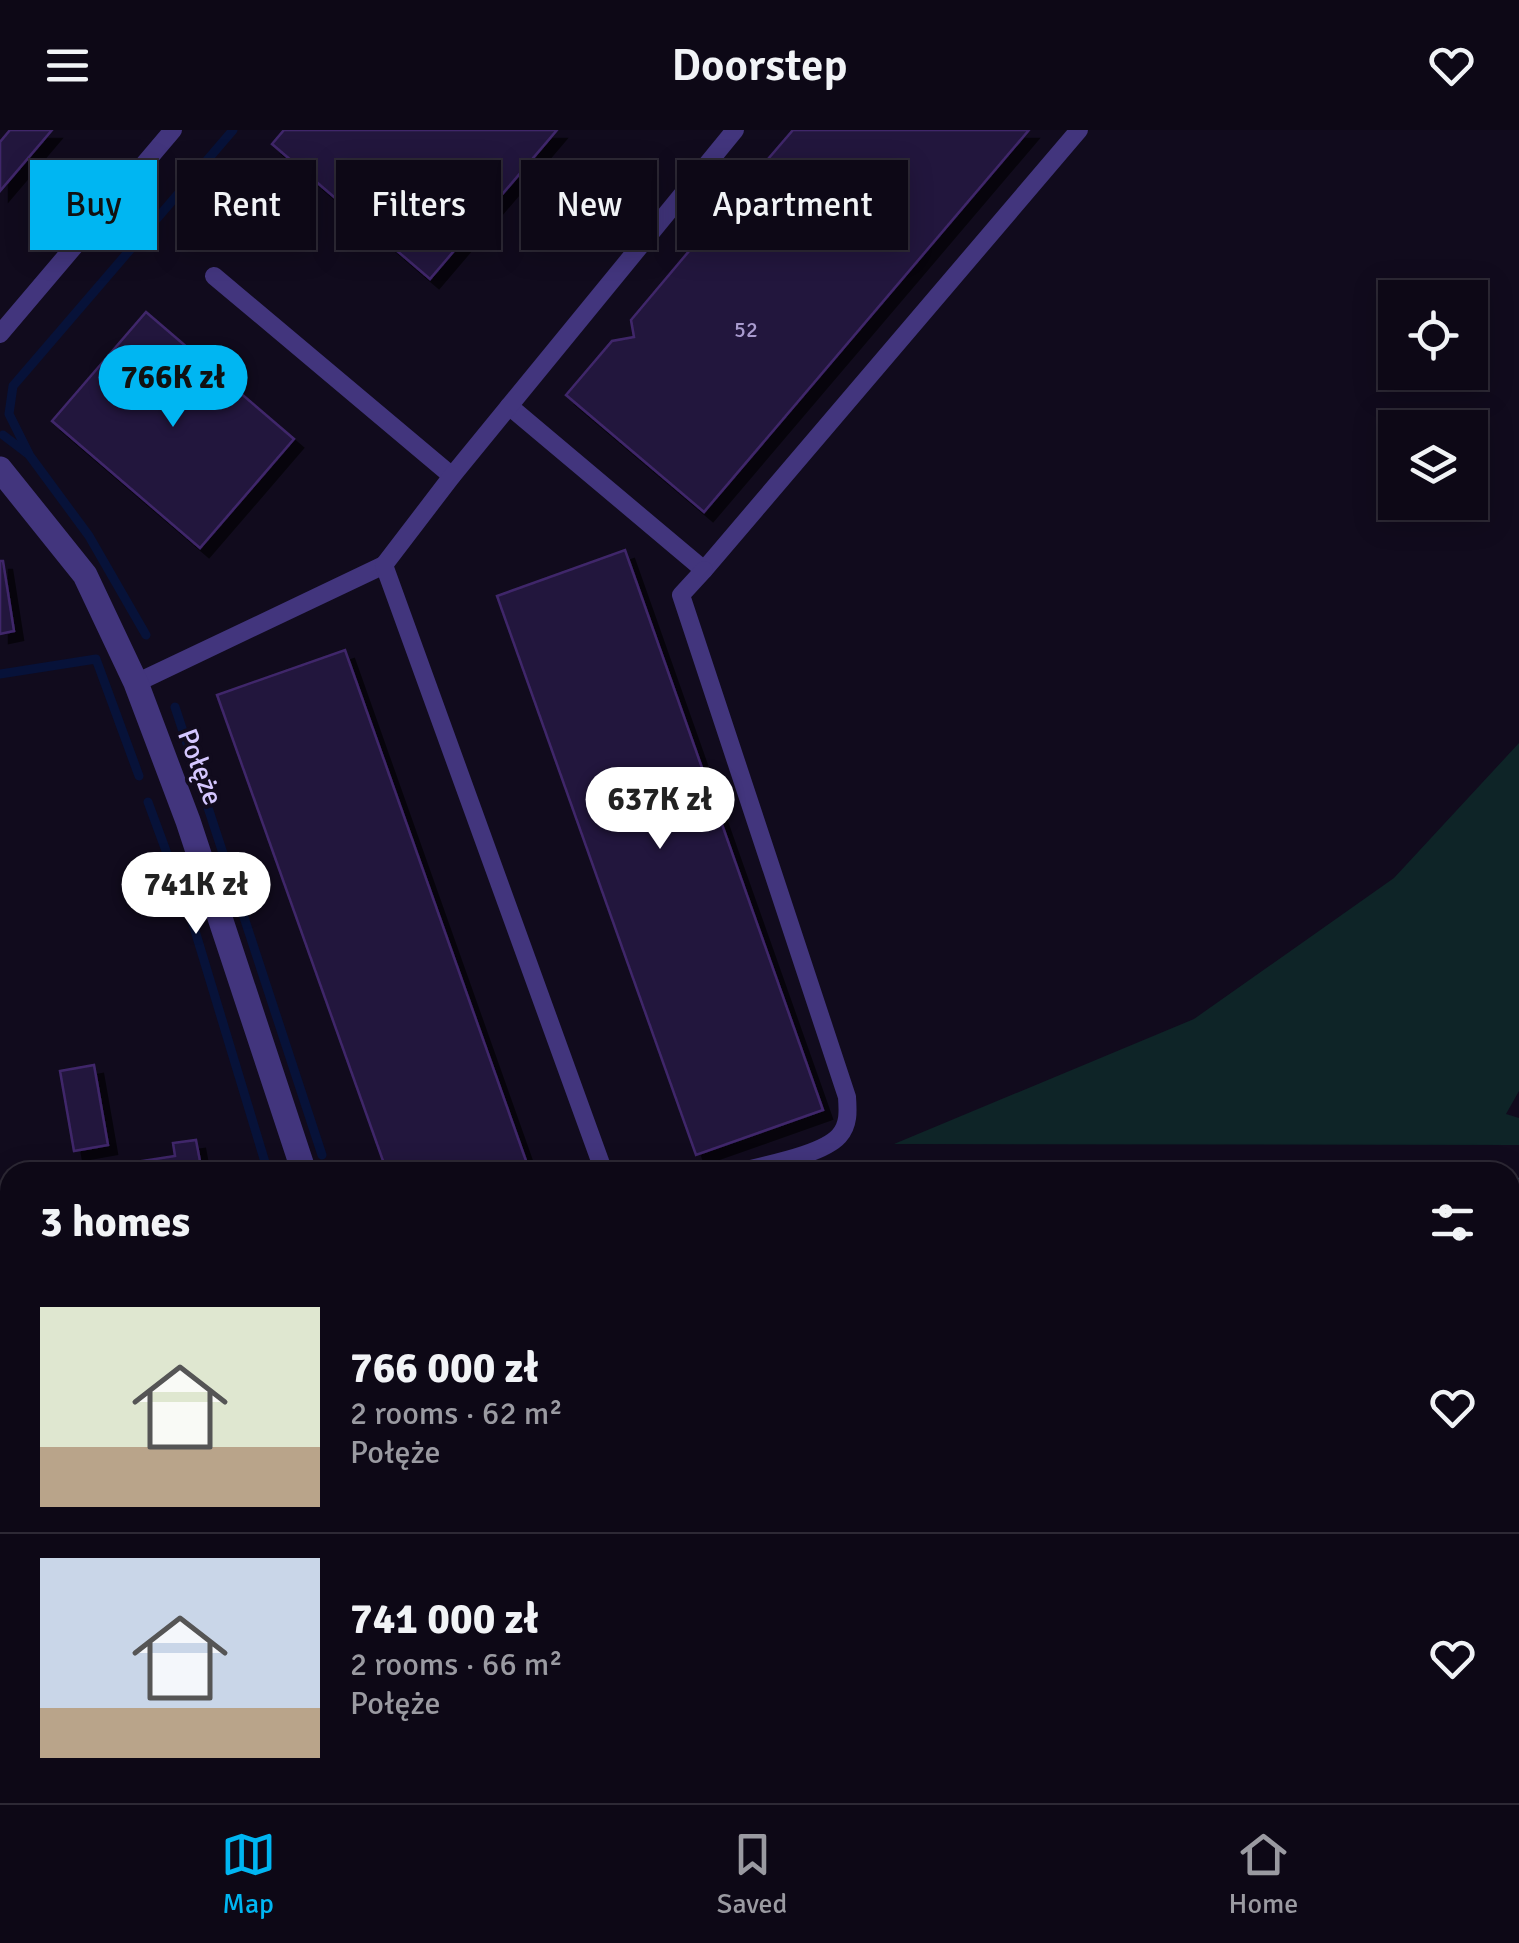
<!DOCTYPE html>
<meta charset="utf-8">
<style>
body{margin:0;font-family:Signika,sans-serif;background:#16111f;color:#f1f3f6;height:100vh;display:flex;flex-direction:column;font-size:38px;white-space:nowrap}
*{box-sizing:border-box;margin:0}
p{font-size:32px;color:#9a9aa1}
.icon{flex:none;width:55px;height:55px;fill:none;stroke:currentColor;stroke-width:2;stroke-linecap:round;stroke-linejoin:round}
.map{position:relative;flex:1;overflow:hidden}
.panel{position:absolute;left:0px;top:1032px;width:1520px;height:642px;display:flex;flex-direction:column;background:#0d0816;border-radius:30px 30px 0 0;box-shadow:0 5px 25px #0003,0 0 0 2px #2d2935}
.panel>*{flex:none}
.banner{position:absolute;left:30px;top:30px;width:1000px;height:90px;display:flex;gap:20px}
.controls{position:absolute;left:1378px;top:150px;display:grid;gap:20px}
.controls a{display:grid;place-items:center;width:110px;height:110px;border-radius:0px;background:#0d0816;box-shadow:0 5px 25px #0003,0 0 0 2px #2d2935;font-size:50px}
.price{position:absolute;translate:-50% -85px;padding:0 22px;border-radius:35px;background:#fff;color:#222;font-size:32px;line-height:65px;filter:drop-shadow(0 2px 5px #0008)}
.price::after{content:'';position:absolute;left:50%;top:60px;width:30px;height:22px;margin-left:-15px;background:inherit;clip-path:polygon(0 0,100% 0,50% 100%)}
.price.current{background:#00b6f2;color:#111}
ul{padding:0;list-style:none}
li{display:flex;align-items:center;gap:30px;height:250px;padding:0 40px}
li+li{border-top:2px solid #2d2935}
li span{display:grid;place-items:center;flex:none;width:280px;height:200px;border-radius:0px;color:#555}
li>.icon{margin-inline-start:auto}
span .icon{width:120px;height:120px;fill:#fffc;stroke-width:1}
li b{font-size:42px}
h2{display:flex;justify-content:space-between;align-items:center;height:120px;padding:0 40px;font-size:42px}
.pill{padding:0 35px;border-radius:0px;background:#0d0816;box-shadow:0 5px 25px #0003,0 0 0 2px #2d2935;font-size:35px;line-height:90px}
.pill.current{background:#00b6f2;color:#111}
header{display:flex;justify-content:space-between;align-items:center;height:130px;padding:0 40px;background:#0d0816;font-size:45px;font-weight:600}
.tabs{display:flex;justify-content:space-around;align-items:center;height:140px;border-top:2px solid #2d2935;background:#0d0816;font-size:28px;color:#9a9aa1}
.tabs a{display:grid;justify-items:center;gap:5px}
.tabs .current{color:#00b6f2}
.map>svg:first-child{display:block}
.green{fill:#0e2427}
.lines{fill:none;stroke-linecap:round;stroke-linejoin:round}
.stream{stroke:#071239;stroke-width:9}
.building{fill:#24173e;stroke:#3f286b;stroke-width:2.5;filter:url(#shadow)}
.lane{stroke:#42357d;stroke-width:18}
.street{stroke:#42357d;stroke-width:25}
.rail{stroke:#00b6f2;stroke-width:8;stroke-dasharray:15 12;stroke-linecap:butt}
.labels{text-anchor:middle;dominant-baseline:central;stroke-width:8;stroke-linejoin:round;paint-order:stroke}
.number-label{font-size:22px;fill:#a99bcf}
.street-label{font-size:28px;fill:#d5c7ff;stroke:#110b1d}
</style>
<header><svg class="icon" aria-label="menu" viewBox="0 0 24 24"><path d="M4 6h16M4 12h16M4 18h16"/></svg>Doorstep<svg class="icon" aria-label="heart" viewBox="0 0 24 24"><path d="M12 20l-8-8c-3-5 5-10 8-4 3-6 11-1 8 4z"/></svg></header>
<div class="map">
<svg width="1519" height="1673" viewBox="0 0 1519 1673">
<defs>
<filter id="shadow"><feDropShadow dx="9" dy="9" stdDeviation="0" flood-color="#0009"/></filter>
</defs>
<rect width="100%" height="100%" fill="#110b1d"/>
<path class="green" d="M1519,613V961L1506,984L1519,988V1015L894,1014L1194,889L1394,748Z"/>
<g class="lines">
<g class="stream">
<path d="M3,305L28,324"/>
<path d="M146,505L89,406L30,326L9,284L13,256L233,0"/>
<path d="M0,544L96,529L139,646"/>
<path d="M175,577L322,1025"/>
<path d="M148,672L193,794L268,1042"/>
<path d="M1510,1110H1519"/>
<path d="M1491,1665L1503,1673"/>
</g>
</g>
<g class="building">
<path d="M10,0H52L0,61V12Z"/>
<path d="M284,0H557L430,149L272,14Z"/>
<path d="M793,0H1029L704,382L566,265L612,211L634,207L631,190L695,114L717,110L713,93Z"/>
<path d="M146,182L294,309L200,418L52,291Z"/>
<path d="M625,420L823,980L696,1025L497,466Z"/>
<path d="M0,431H3L14,501L0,504Z"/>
<path d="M345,520L530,1042H387L217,565Z"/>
<path d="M94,935L108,1015L74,1021L60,941Z"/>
<path d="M196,1010L202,1042H143L142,1031L175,1026L173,1013Z"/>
</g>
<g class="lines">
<g class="lane">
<path d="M214,146L452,346"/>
<path d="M0,204L173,0"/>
<path d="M509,276L704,440L1079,0"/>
<path d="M704,440L681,465L847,967C848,981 849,995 839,1006C822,1025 764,1035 739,1042"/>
<path d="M136,553L384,435"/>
<path d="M604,1042L384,435L452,346L735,0"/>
</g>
<g class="street">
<path d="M0,339L85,445L136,553L188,691L304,1042"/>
<path d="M337,1673V1665"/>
</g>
<g class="rail">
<path d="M1510,1052H1519"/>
<path d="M1510,1071H1519"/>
<path d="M0,1383L10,1379"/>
<path d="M0,1404L10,1400"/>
<path d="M0,1650L10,1651"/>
<path d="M116,1665L162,1673"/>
</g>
</g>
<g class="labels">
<g class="number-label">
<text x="746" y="199">52</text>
</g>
<g class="street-label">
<text transform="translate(200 637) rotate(69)">Połęże</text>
</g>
</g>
</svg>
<div class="controls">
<a><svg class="icon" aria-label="locate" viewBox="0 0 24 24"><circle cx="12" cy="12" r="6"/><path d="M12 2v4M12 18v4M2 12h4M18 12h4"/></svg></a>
<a><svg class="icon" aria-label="layers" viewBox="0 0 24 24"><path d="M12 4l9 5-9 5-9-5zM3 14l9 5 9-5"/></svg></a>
</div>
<b class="price current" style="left:173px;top:300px">766K zł</b>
<b class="price" style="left:660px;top:722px">637K zł</b>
<b class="price" style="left:196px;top:807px">741K zł</b>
<div class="banner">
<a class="pill current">Buy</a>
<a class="pill">Rent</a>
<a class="pill">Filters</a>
<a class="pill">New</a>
<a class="pill">Apartment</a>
</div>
<section class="panel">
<h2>3 homes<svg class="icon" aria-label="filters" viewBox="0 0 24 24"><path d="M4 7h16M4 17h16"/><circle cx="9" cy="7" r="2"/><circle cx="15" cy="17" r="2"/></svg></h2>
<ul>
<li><span style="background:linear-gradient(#dfe7d0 70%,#b9a48a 0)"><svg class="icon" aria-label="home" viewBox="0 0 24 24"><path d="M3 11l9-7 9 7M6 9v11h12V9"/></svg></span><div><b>766 000 zł</b><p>2 rooms · 62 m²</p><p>Połęże</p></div><svg class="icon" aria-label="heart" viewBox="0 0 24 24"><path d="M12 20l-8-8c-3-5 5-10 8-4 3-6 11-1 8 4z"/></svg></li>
<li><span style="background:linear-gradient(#c9d6e8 75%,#b9a48a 0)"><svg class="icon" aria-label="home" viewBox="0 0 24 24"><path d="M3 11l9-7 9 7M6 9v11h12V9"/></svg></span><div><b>741 000 zł</b><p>2 rooms · 66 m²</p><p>Połęże</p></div><svg class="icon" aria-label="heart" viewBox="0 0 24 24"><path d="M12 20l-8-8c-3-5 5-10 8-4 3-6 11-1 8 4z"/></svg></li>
</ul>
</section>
</div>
<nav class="tabs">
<a class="current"><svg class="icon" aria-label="map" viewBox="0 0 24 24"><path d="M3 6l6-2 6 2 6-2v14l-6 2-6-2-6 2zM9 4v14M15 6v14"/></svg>Map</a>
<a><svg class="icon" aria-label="saved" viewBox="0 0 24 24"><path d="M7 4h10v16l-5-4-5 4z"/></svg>Saved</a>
<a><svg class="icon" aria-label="home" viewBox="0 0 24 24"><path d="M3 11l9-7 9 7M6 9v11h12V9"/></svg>Home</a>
</nav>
